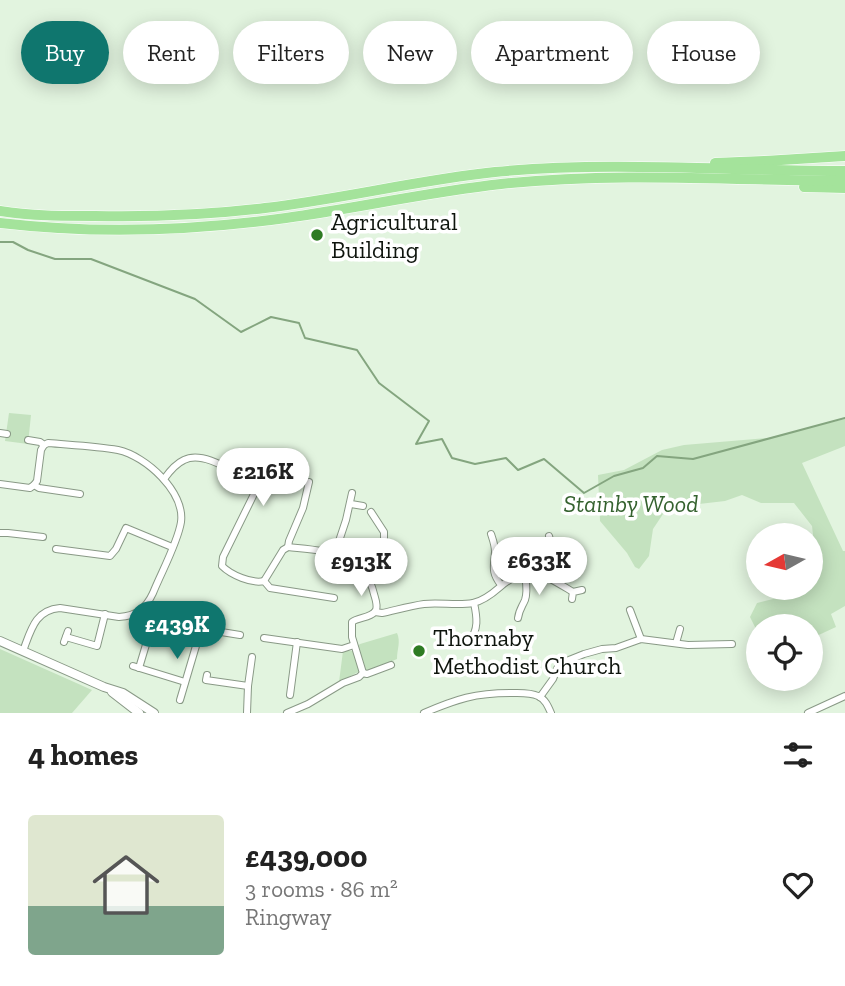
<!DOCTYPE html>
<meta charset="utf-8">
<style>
body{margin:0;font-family:"Zilla Slab",serif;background:#f6f6f6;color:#222;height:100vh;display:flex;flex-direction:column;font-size:26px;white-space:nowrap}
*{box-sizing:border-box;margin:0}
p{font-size:23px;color:#767676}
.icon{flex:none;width:38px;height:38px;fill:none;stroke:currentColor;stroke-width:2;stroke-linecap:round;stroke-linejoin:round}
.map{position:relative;height:713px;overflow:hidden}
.panel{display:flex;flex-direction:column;background:#fff;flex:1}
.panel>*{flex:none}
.hud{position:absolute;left:21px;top:21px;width:803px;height:63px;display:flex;gap:14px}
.needle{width:46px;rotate:262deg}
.tools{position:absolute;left:746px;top:523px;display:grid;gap:14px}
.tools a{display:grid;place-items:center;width:77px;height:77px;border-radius:50%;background:#fff;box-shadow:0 4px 18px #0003;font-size:35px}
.price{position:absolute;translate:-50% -60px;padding:0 16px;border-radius:24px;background:#fff;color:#222;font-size:23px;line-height:46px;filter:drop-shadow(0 2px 4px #0008)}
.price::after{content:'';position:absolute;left:50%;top:42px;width:21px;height:16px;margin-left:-10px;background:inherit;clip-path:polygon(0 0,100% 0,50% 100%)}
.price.selected{background:#0f766e;color:#fff}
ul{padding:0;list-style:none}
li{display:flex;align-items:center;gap:21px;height:175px;padding:0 28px}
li+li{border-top:2px solid #e0e0e0}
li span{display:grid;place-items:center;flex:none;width:196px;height:140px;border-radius:7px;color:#555}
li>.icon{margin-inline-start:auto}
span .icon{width:84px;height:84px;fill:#fffc;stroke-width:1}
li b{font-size:30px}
h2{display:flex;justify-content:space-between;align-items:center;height:84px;padding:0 28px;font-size:30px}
.pill{padding:0 24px;border-radius:32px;background:#fff;box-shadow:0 4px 18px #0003;font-size:24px;line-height:63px}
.pill.selected{background:#0f766e;color:#fff}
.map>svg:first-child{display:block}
.green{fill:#c4e2bf}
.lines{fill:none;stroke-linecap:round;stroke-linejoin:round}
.stream{stroke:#84a57f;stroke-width:2}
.minor-casing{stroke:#899986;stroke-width:8}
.tertiary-casing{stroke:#899986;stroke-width:10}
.trunk-casing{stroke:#fff;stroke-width:11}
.minor{stroke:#fff;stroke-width:6}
.tertiary{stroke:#fff;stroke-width:8}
.trunk{stroke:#a4e39b;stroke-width:10}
.poi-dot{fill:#2e7b23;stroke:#fff;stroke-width:2.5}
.labels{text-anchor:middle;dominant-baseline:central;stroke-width:7;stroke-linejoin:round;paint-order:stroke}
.poi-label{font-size:24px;fill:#0e140d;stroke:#fff;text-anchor:start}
.park-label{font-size:24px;font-style:italic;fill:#35622f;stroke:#fff}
</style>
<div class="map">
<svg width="845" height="713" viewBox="0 0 845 713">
<rect width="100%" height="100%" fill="#e2f4df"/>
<g class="green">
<path d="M9,413L31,415L28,444L5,441Z"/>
<path d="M845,419V446L802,463L843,551H845V606L831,614L836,627L810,639V626H758V633L750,617L757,603L797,593L799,588H810V563L815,552L812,526L794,503H761L742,495L725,501L673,507L663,514L653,529L649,556L639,569L635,567L627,553L600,521L598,475L624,470L662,450L684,445L768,438Z"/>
<path d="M397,633C401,642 397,649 397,659L371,670L360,671L339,682L343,651H352L360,644Z"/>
<path d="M0,649L92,690L72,713H0Z"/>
</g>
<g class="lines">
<path class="stream" d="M0,242H13L28,250L55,259H91L195,299L241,332L271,317L299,323L305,338L357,350L379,383L429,421L416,444L442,439L452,458L475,464L506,458L518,470L544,459L584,493L614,476L643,468L657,456L693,459L845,418"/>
<defs>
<g id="minor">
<path d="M0,433L7,434"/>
<path d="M164,479C169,472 175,464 184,460C203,450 233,472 251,481L254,484L255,492L223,557L222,566C231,575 252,584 264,581L270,588L334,598"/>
<path d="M0,484L30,488L34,485L39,488L80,494"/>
<path d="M34,485L37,481L41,450L44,445"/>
<path d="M351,504L363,506"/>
<path d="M0,533H8L43,537"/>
<path d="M491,534C493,540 495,545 495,552C494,567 491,572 501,585"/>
<path d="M288,547C324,551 364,551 374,594C375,598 378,605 376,610C372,618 358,617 352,622V637L363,673"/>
<path d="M56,549L110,556L116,549L126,528L172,547"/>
<path d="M335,553L346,520L352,493"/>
<path d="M545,575C550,561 554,551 549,536"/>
<path d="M367,576L386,564L384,555V532L371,512"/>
<path d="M264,581L283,550L288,547L289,541L303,508L309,482"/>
<path d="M572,599L573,592L582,590"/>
<path d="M143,609L159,622L240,635"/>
<path d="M630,610L641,639"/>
<path d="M375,612L382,613C396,610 410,606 424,604C440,602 457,606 473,603C483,601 492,594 500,587C528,562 546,576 573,592"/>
<path d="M518,618C519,610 522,607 525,600C528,591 526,583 525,574"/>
<path d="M66,637L97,646L105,614"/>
<path d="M264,638L342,649L354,645"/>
<path d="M469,641C479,630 477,617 474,603"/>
<path d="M64,642L68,631"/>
<path d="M676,643L680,629"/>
<path d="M23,651C31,630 35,610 60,608L119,617C137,616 146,608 153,593C161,573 178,542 181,522C185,492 146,456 118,450C96,446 71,445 48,443L44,445L40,442L28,440"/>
<path d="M133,666L185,682"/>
<path d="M139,668L148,638"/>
<path d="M207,675L206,680L248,686"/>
<path d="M290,695L297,642"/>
<path d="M540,697L553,679L559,664L584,654L602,649L616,648L641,639L688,645L732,644"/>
<path d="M180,700L201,629"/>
<path d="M247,713L248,686L252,657"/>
<path d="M287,713L308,704L343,683L359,677L363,673L367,674L391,665"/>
<path d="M424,713C457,699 475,693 510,693C519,693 530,692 538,696C545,699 548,706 551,713"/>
<path d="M808,713L845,696"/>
</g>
<g id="tertiary">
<path d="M0,641L104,687L123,693L154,713"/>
<path d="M112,692L139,713"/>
</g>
<g id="trunk">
<path d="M715,163L765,161L845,156"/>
<path d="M804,187L845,188"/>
<path d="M0,211C31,216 64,216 95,216C152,217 209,215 265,208C342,199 418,180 495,172C611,161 729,171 845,171"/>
<path d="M0,223C94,234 192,231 286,218C358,208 428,192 501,184C615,172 730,180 845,181"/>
</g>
</defs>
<use href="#minor" class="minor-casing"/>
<use href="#tertiary" class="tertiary-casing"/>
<use href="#trunk" class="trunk-casing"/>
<use href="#minor" class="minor"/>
<use href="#tertiary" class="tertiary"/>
<use href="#trunk" class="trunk"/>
</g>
<g class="poi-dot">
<circle cx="317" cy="235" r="7"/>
<circle cx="419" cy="651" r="7"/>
</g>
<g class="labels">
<g class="poi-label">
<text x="331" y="221">Agricultural<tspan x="331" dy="28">Building</tspan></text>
<text x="433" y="637">Thornaby<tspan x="433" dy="28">Methodist Church</tspan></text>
</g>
<g class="park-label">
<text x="631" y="503">Stainby Wood</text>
</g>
</g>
</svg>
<div class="tools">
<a><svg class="needle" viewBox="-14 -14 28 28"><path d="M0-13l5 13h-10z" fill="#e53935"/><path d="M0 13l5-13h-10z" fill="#767676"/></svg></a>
<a><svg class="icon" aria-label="locate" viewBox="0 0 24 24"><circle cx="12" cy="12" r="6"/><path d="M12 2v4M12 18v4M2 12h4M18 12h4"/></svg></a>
</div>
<b class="price" style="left:263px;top:508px">£216K</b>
<b class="price" style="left:539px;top:597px">£633K</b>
<b class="price" style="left:361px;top:598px">£913K</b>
<b class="price selected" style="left:177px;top:661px">£439K</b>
<div class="hud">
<a class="pill selected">Buy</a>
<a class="pill">Rent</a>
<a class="pill">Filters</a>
<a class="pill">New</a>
<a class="pill">Apartment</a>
<a class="pill">House</a>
</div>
</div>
<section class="panel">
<h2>4 homes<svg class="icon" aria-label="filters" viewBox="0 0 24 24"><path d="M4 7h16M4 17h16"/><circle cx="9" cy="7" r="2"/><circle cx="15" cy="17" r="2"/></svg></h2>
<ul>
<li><span style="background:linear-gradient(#dfe7d0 65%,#7fa58c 0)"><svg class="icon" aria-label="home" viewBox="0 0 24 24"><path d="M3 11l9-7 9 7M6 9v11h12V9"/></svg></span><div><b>£439,000</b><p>3 rooms · 86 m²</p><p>Ringway</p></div><svg class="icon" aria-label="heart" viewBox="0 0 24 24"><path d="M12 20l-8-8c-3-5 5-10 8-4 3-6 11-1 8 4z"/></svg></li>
</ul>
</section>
